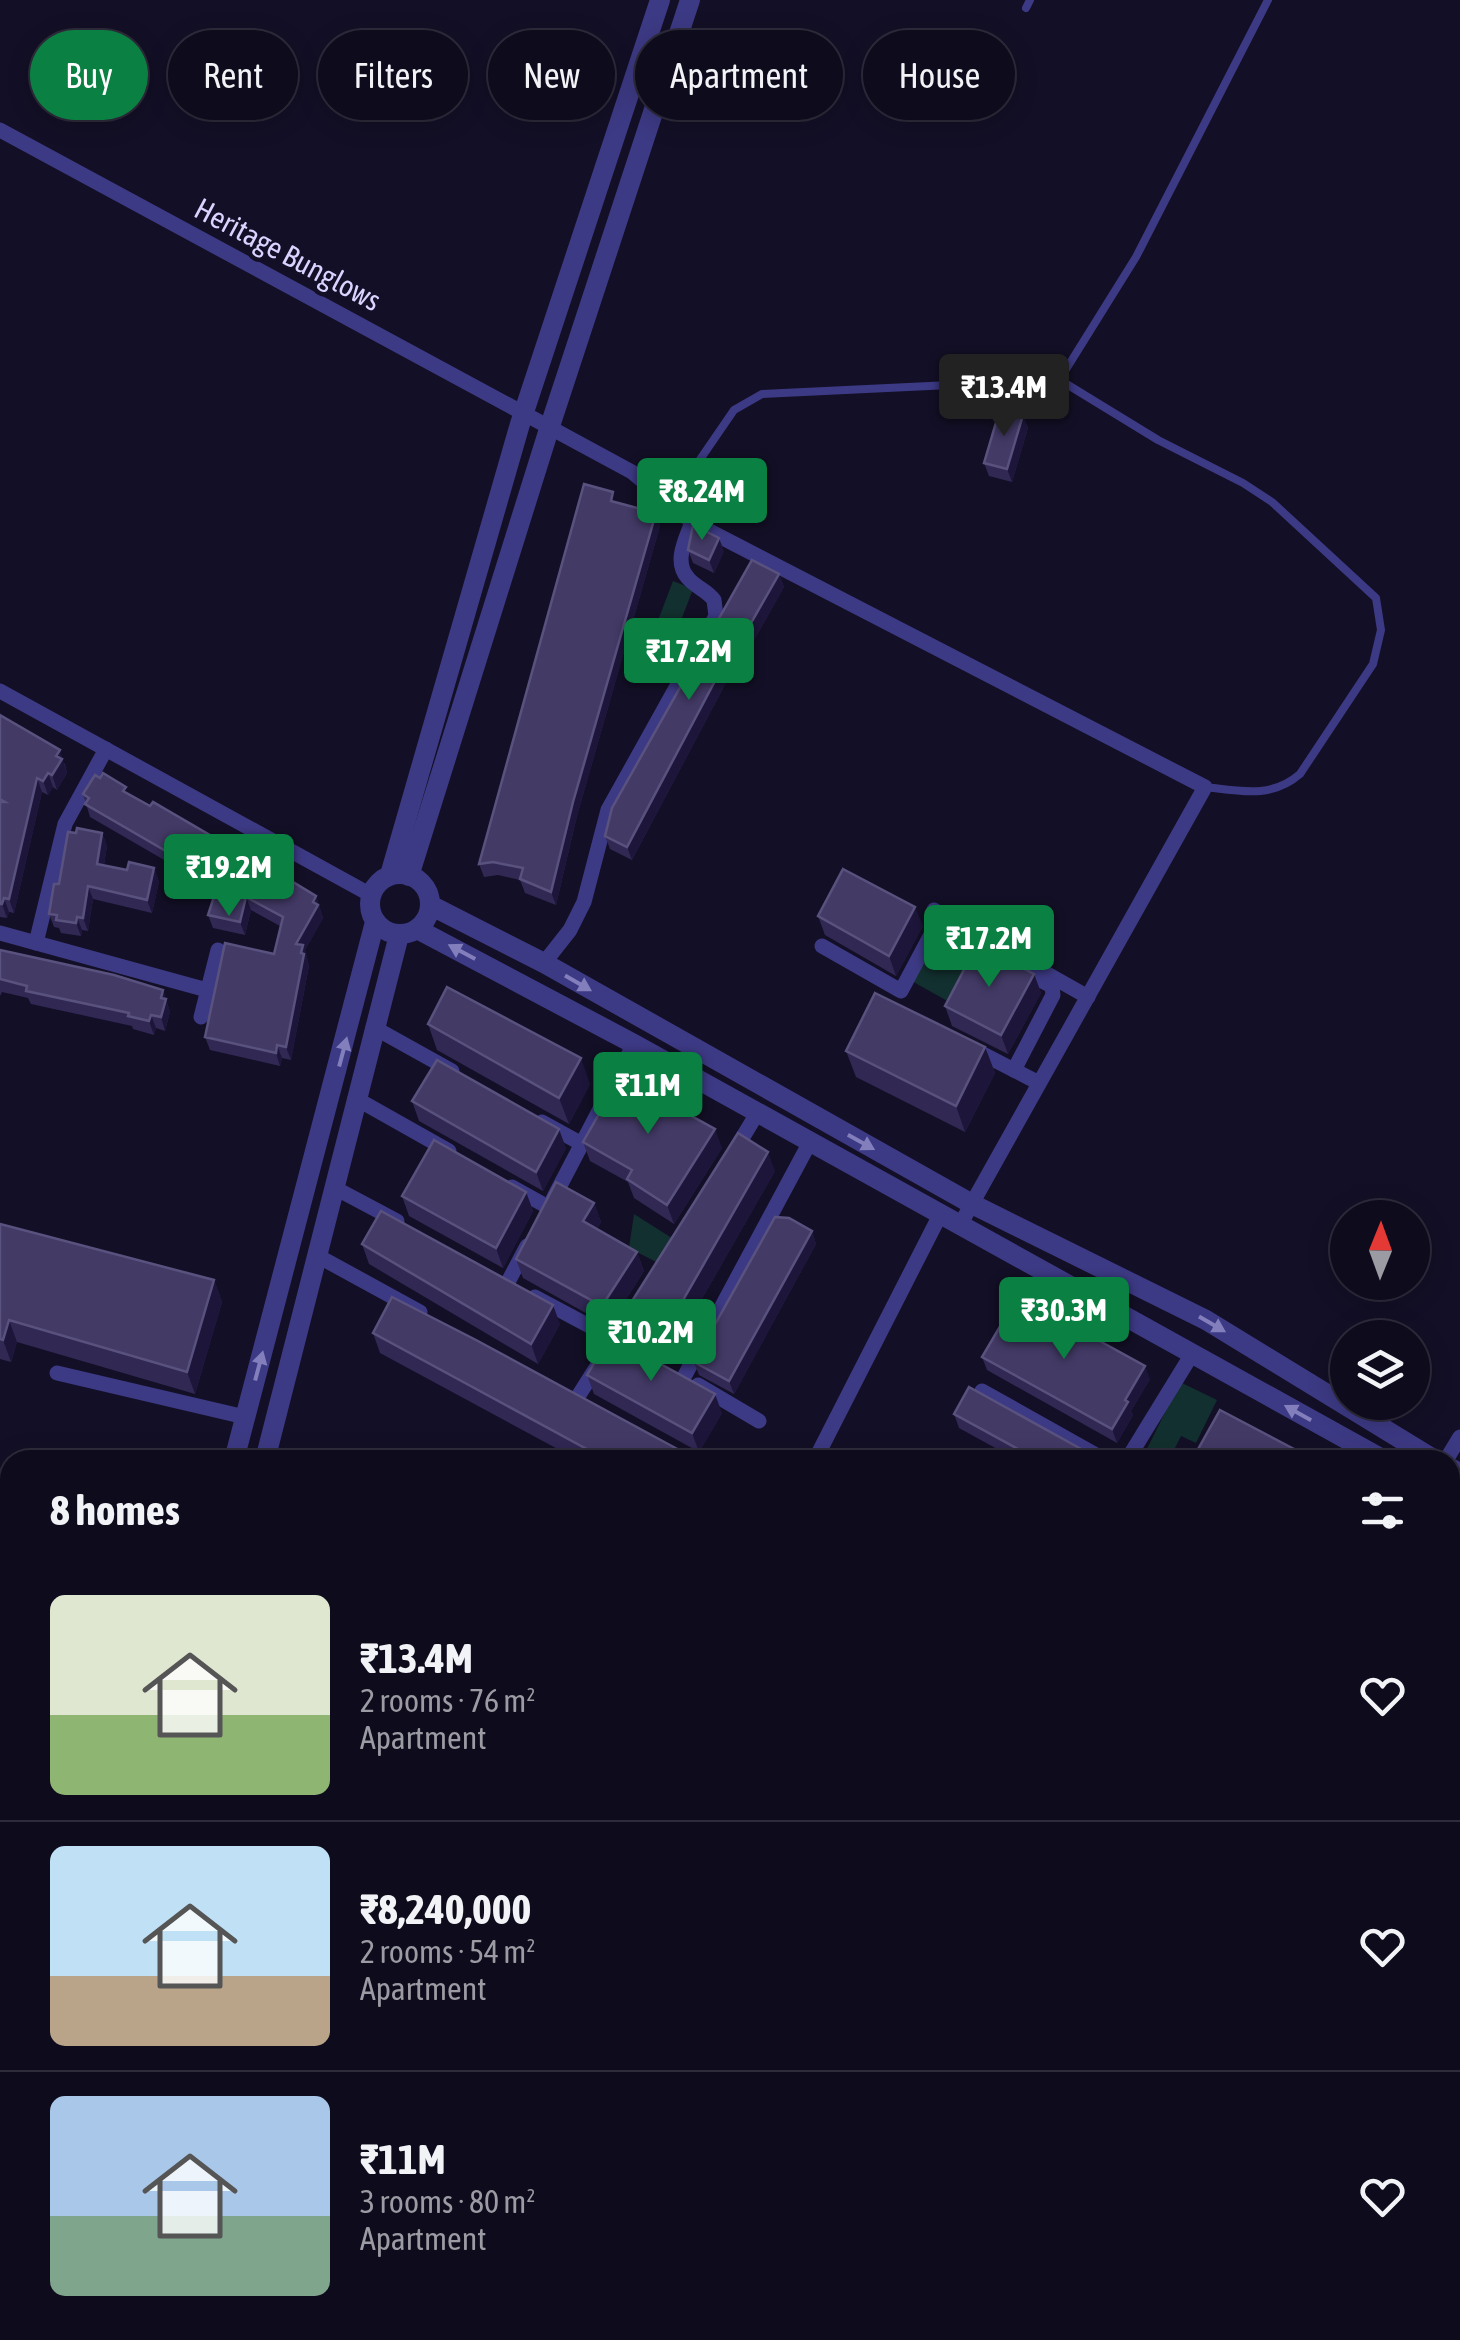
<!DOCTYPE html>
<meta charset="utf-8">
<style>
body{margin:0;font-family:"Asap Condensed",sans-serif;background:#1c1929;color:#f1f3f6;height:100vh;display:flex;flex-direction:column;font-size:38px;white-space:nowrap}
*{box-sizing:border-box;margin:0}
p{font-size:32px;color:#9b9ba3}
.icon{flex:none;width:55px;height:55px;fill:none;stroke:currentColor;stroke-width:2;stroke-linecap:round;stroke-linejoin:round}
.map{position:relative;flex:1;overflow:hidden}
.drawer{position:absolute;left:0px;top:1450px;width:1460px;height:890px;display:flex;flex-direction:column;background:#0e0b1c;border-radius:30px 30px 0 0;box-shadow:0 5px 25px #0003,0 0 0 2px #2e2b3b}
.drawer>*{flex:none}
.hud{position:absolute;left:30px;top:30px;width:1400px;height:90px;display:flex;gap:20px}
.needle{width:65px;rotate:1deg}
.fabs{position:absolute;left:1330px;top:1200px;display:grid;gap:20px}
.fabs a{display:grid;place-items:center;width:100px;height:100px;border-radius:50%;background:#0e0b1c;box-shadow:0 5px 25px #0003,0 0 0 2px #2e2b3b;font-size:50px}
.price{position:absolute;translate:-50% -85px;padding:0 22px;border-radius:10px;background:#0b8043;color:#fff;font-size:32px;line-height:65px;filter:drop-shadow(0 2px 5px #0008)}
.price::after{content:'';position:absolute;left:50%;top:60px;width:30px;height:22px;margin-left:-15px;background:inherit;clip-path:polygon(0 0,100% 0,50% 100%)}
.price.on{background:#222;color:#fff}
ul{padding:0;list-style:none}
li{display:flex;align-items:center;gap:30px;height:250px;padding:0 50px}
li+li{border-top:2px solid #2e2b3b}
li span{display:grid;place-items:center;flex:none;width:280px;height:200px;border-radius:15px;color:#555}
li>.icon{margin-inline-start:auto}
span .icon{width:120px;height:120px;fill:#fffc;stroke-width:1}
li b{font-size:42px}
h2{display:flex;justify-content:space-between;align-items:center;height:120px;padding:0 50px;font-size:42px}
.chip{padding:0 35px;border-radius:45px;background:#0e0b1c;box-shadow:0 5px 25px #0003,0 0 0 2px #2e2b3b;font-size:35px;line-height:90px}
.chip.on{background:#0b8043;color:#fff}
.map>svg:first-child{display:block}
.green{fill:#12302f}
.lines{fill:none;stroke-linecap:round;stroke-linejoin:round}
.service{stroke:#3d3a85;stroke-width:8}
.minor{stroke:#3d3a85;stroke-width:15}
.tertiary{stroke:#3d3a85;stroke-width:20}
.secondary{stroke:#6f6bff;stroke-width:22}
.wall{fill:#312854}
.shaded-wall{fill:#1d163a}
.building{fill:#433a66;stroke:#5a527e;stroke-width:2.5}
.oneway{fill:#837fbc}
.labels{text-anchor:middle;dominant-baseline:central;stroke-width:9;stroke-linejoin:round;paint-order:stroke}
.street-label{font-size:30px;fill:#d9d4ff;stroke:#130f26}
</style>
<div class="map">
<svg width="1460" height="2340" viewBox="0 0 1460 2340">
<rect width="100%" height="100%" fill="#130f26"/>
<g class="green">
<path d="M673,581L693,589L666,660L646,652Z"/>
<path d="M929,946L970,968L951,1003L910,980Z"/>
<path d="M634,1214L675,1240L660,1264L629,1248Z"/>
<path d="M1180,1382L1217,1400L1196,1443L1181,1436L1169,1460L1142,1459Z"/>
<path d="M0,1750L10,1756V2266L0,2304Z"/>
</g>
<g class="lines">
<g class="service">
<path d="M1026,8L1030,0"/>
<path d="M1055,377L1158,440L1243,483L1272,502L1376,598L1381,630L1373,664L1300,774C1271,799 1240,791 1205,787"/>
<path d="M641,474L663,480L699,461L734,410L762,394L1034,381L1065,371L1136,257L1268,0"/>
<path d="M734,2340L739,2330"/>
</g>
<g class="minor">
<path d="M0,130L632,472L692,522L1205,787L960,1225"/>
<path d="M0,691L371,895"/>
<path d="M934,910L1088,997"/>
<path d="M0,933L207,990"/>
<path d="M36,943L65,824L106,749"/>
<path d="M822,946L901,991L935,927L994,956"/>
<path d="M544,963L570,930L584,902L608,810L716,616L714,600C707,590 695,587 688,578C673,562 686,539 692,522"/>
<path d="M201,1017L218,950"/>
<path d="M373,1027L452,1071"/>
<path d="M973,1049L1039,1083"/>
<path d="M1014,1070L1053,995L1052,986L1019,969"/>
<path d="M355,1098L449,1151"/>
<path d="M542,1122L582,1144"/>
<path d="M735,1150L758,1112"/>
<path d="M333,1187L397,1221"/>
<path d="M512,1187L548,1207"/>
<path d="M553,1199L634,1044"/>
<path d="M316,1255L420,1312"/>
<path d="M508,1282L527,1246"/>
<path d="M535,1297L625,1345"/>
<path d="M57,1373L245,1417"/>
<path d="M684,1377L810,1142"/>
<path d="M698,1385L759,1421"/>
<path d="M982,1391L1105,1460"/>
<path d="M577,1398L634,1308"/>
<path d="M815,1460L940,1215"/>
<path d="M1127,1460L1192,1354"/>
<path d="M1446,1460L1460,1437"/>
<path d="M302,2340L308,2330"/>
<path d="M336,2340L341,2330"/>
</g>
<g class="tertiary">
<circle cx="400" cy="904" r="30"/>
<path d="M390,875L520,424L660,0"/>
<path d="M409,876L550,426L690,0"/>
<path d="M430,905L544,963L972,1204L1206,1320L1435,1460"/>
<path d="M417,929L634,1044L1384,1460"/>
<path d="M234,1460L375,922"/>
<path d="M265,1460L399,935"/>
<path d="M1450,1468L1460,1473"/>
<path d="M1450,1496L1460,1501"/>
<path d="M3,2340L10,2313"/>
<path d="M43,2340L45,2330"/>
</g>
<g class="secondary">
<path d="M0,1628L10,1634"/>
<path d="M0,1690L10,1696"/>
<path d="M1124,2330L1142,2340"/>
<path d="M1207,2330L1225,2340"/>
</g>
</g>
<g class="wall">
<path d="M1023,415L1028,428L1012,482L989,476L984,463Z"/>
<path d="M617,502L656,513L660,526L577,816L556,905L525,893L520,880L498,875L484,877L479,864Z"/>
<path d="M688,550L724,551L714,573L693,563Z"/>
<path d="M779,574L784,587L732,679L729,677L632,860L610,849L605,836Z"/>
<path d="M0,715L65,764L67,773L57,790L53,787L48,795L42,792L14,913L9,912L7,918L0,917Z"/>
<path d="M100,778L316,896L323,918L305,950L309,966L291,1060L282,1058L280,1066L210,1050L205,1037L274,954L280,926L251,910L245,935L213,928L208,915L216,890L90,817L83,794Z"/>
<path d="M76,833H102L107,846L104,865L127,870L154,868L159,882L152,913L93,899L88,931L82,930L81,936L61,933L59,928L54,927L49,914Z"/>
<path d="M818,916L923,926L896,976L825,935Z"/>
<path d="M0,950L163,990L170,1012L165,1031L156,1028L154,1035L133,1029L132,1026L31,1004L28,998L2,992L0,996Z"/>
<path d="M1034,974L1041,993L1008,1054L952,1026L945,1006Z"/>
<path d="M428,1024L590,1084L569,1124L437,1050Z"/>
<path d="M985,1047L995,1073L965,1132L856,1077L846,1051Z"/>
<path d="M631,1073L635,1085L722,1148L674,1224L634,1198L628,1182L590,1161L583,1142L612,1090L609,1082Z"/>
<path d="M412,1101L566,1148L543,1191L419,1121Z"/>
<path d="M775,1171L691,1318L693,1324L671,1360L629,1337L622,1317Z"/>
<path d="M526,1192L533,1211L503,1268L409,1216L402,1196Z"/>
<path d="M594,1203L601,1222L597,1229L637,1252L644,1271L609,1326L523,1278L516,1259Z"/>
<path d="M0,1224L214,1280L222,1302L195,1394L17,1342L11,1362L0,1359Z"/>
<path d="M812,1231L816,1244L734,1394L699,1375L694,1362Z"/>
<path d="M362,1244L560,1324L538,1364L369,1264Z"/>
<path d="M373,1333L684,1460H578L380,1353Z"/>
<path d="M982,1357L1150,1379L1131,1411L1133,1415L1117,1443L987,1370Z"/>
<path d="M587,1375L722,1413L699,1452L594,1394Z"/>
<path d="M954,1414L1101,1460H1017L959,1428Z"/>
<path d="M983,2330H1036L1039,2340H987Z"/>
</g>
<g class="shaded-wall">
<path d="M1023,415L1028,428L1012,482L1007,469Z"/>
<path d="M656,513L660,526L577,816L556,905L551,892L573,802Z"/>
<path d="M719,538L724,551L714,573L709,560Z"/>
<path d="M779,574L784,587L732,679L727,665Z"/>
<path d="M724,664L729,677L632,860L627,847Z"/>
<path d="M60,750L67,773L57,790L52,775L56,756Z"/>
<path d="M48,773L53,787L48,795L43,781Z"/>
<path d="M37,778L42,792L14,913L9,899Z"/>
<path d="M102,833L107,846L102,877L97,864Z"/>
<path d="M154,868L159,882L152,913L147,900Z"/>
<path d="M88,886L93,899L88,931L83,918Z"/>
<path d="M316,896L323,918L305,950L309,966L291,1060L286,1047L296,944Z"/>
<path d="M246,897L251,910L245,935L240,922Z"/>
<path d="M4,898L9,912L7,918L2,904Z"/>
<path d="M915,907L923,926L896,976L889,956Z"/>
<path d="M77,917L82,930L81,936L76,923Z"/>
<path d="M1034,974L1041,993L1008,1054L1001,1035Z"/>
<path d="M163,990L170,1012L165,1031L161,1017V998Z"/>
<path d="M151,1015L156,1028L154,1035L149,1021Z"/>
<path d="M277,1045L282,1058L280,1066L276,1053Z"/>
<path d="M985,1047L995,1073L965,1132L956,1106Z"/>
<path d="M581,1058L590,1084L569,1124L559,1098Z"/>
<path d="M559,1129L566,1148L543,1191L536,1172Z"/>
<path d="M715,1129L722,1148L674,1224L667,1205Z"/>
<path d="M768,1152L775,1171L691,1318L693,1324L671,1360L664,1340L682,1302Z"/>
<path d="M526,1192L533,1211L503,1268L496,1248Z"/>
<path d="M594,1203L601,1222L590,1241L583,1221Z"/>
<path d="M812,1231L816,1244L734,1394L729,1381Z"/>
<path d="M637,1252L644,1271L609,1326L602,1306Z"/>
<path d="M214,1280L222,1302L195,1394L187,1372Z"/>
<path d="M553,1305L560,1324L538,1364L531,1344Z"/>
<path d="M9,1320L17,1342L11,1362L3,1340Z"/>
<path d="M1145,1366L1150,1379L1131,1411L1133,1415L1117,1443L1112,1429L1125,1400Z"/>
<path d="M715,1394L722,1413L699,1452L692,1433Z"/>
<path d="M178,2330H180L184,2340H175Z"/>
<path d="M282,2330H287L291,2340H283Z"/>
<path d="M1033,2330H1036L1039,2340H1027Z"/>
</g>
<g class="building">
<path d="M1000,409L1023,415L1007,469L984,463Z"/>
<path d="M584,484L613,492L611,501L656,513L573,802L551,892L520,879L523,868L493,862L479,864Z"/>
<path d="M693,525L719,538L709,560L688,550Z"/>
<path d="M752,560L779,574L727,665L724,664L627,847L605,836L612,808Z"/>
<path d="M0,715L60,750L56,756L62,759L52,775L48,773L43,781L37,778L9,899L4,898L2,904H0V802H5L0,799Z"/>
<path d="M103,773L126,787L123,791L150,806L153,802L246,856L247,854L316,896L313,902L318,905L296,944L303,945L301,953L304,954L286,1047L277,1045L276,1053L205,1037L225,943L274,954L283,917L246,897L240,922L208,915L218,884L226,886L85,804L89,798L83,794L95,775L100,778Z"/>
<path d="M77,828L102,833L97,864L127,870L129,862L154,868L147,900L88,886L83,918L77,917L76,923L56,920L57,915L49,914L54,884H59L68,832L76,833Z"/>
<path d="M843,869L915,907L889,956L818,916Z"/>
<path d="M977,945L1034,974L1001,1035L945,1006Z"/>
<path d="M0,950L114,975L163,990L161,998L166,999L161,1017L151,1015L149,1021L128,1016L129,1013L26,991L27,986L0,979Z"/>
<path d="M447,987L581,1058L559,1098L428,1024Z"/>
<path d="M875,993L985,1047L956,1106L846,1051Z"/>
<path d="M437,1060L559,1129L536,1172L412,1101Z"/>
<path d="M619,1065L631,1073L626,1080L715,1129L667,1205L627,1179L632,1170L583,1142L615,1086L609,1082Z"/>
<path d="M738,1133L768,1152L682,1302L686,1304L664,1340L622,1317Z"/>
<path d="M434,1140L526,1192L496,1248L402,1196Z"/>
<path d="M556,1182L594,1203L583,1221L637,1252L602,1306L516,1259Z"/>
<path d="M381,1211L553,1305L531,1344L362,1244Z"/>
<path d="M775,1217L789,1218L812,1231L729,1381L694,1362Z"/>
<path d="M0,1224L214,1280L187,1372L9,1320L3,1340L0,1339Z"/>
<path d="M1018,1296L1145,1366L1125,1400L1128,1402L1112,1429L982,1357Z"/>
<path d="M392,1297L476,1340L681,1451L682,1455L679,1460H607L373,1333Z"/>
<path d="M610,1336L715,1394L692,1433L587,1375Z"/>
<path d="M969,1387L1101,1460H1038L954,1414Z"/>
<path d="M1220,1410L1315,1460H1192Z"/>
<path d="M84,2330H178L175,2340H81Z"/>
<path d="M192,2330H282L283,2340H193Z"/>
<path d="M984,2330H1033L1027,2340H1000Z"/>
</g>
<defs><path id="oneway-solid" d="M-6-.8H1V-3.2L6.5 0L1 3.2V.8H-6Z" transform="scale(2.5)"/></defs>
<g class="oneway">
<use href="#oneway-solid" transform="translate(462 952) rotate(-152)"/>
<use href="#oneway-solid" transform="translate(578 983) rotate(30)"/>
<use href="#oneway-solid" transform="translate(343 1052) rotate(-75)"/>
<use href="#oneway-solid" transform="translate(861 1142) rotate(29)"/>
<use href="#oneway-solid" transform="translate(1212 1324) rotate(30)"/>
<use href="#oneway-solid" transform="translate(259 1366) rotate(-75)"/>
<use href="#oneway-solid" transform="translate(1298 1413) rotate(-151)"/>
</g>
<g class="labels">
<g class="street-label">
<text transform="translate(288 254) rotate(28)">Heritage Bunglows</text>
</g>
</g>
</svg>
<div class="fabs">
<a><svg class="needle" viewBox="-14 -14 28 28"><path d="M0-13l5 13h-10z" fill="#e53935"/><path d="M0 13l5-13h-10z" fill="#9b9ba3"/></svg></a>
<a><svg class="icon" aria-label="layers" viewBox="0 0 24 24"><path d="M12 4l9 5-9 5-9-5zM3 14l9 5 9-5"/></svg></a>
</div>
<b class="price on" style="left:1004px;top:439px">₹13.4M</b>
<b class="price" style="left:702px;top:543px">₹8.24M</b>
<b class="price" style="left:689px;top:703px">₹17.2M</b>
<b class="price" style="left:229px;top:919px">₹19.2M</b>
<b class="price" style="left:989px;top:990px">₹17.2M</b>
<b class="price" style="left:648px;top:1137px">₹11M</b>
<b class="price" style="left:1064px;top:1362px">₹30.3M</b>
<b class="price" style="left:651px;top:1384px">₹10.2M</b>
<div class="hud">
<a class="chip on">Buy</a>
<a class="chip">Rent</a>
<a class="chip">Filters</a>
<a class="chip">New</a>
<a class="chip">Apartment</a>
<a class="chip">House</a>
</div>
<section class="drawer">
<h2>8 homes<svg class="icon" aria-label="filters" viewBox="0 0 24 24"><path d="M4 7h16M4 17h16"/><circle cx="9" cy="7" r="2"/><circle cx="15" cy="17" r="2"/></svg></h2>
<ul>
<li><span style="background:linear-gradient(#dfe7d0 60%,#8fb573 0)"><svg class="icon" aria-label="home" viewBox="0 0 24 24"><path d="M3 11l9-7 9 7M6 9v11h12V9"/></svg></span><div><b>₹13.4M</b><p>2 rooms · 76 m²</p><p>Apartment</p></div><svg class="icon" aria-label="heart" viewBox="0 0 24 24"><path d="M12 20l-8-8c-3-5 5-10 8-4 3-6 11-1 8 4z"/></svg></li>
<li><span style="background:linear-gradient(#bfe0f5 65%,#b9a48a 0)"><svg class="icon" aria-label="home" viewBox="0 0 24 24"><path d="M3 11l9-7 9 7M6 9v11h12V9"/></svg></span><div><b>₹8,240,000</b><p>2 rooms · 54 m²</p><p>Apartment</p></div><svg class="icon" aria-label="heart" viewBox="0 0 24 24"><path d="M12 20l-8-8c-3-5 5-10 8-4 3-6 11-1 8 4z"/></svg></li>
<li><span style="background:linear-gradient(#a9c7e8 60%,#7fa58c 0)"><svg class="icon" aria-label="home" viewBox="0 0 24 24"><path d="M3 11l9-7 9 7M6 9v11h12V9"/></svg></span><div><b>₹11M</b><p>3 rooms · 80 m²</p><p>Apartment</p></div><svg class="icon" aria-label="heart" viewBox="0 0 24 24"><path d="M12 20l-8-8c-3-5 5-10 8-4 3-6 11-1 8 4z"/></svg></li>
</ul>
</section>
</div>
